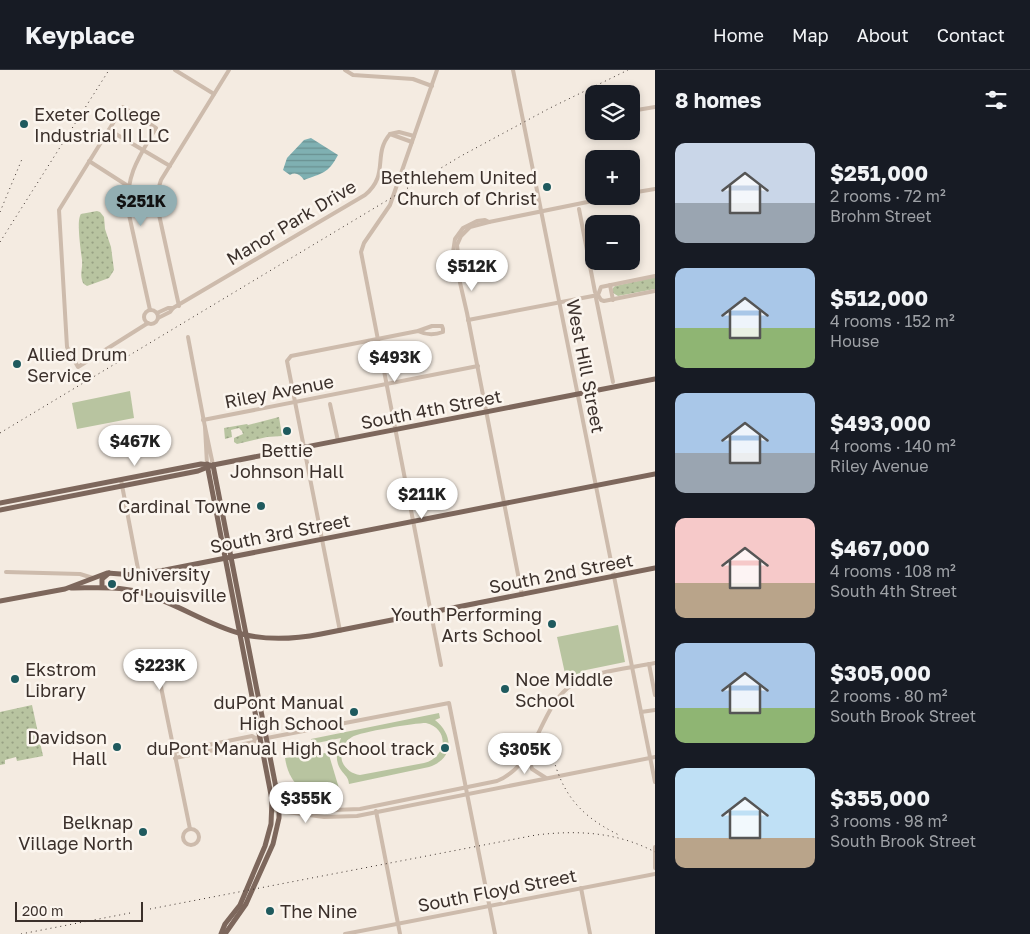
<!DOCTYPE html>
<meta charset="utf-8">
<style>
body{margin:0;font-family:"Golos Text",sans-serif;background:#20242c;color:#f1f3f6;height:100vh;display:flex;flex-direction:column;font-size:19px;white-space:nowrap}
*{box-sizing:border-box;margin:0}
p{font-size:16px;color:#9ea1a6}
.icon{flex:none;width:28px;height:28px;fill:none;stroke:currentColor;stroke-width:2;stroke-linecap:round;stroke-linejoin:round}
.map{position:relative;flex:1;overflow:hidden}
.panel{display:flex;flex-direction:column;background:#171b24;width:375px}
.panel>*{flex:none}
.fabs{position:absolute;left:585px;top:15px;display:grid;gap:10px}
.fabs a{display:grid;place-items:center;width:55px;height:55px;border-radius:10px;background:#171b24;box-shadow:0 2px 8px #0003;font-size:25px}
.scale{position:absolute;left:15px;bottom:12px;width:128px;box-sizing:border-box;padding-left:5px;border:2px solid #3b302b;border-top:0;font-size:14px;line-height:18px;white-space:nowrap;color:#3b302b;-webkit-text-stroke:4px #fbf5ee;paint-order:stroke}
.price{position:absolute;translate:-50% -42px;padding:0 11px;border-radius:18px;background:#fff;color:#222;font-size:16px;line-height:32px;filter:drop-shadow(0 1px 2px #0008)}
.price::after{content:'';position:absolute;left:50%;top:30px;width:15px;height:11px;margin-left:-8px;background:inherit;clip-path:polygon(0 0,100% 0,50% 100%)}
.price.on{background:#92aeb2;color:#111}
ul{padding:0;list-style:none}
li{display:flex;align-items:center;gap:15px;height:125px;padding:0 20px}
li span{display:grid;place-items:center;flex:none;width:140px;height:100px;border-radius:10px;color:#555}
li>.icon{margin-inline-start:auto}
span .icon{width:60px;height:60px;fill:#fffc;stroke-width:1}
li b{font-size:21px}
h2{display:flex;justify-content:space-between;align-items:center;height:60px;padding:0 20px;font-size:21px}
header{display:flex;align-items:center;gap:30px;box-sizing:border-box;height:70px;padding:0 25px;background:#171b24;border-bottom:1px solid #363941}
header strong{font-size:24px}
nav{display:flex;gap:28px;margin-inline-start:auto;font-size:18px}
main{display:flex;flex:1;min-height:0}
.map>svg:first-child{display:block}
.grass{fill:url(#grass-dots)}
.pitch{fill:#b8c4a0;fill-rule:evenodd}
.water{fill:url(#water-rules)}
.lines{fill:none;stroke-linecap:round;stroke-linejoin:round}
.minor{stroke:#cdbbac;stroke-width:4}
.major{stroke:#7d675c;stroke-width:5}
.rail{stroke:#3b302b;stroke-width:1;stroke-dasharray:1 4;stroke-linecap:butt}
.poi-dot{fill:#1f5a5e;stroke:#fbf5ee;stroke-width:2}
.labels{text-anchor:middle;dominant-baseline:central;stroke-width:5;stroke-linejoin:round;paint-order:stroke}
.poi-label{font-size:18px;fill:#3b302b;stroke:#fbf5ee;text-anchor:end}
.street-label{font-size:18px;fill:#3b302b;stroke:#fbf5ee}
</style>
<header>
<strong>Keyplace</strong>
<nav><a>Home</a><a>Map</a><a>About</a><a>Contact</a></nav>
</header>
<main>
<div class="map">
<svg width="655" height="864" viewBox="0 0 655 864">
<defs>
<pattern id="grass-dots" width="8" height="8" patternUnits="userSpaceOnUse" patternTransform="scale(1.25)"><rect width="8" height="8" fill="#b8c4a0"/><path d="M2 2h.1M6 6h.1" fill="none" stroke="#97a083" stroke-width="1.8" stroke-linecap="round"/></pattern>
<pattern id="water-rules" width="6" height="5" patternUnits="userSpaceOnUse" patternTransform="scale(1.25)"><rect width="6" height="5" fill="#7fb0b2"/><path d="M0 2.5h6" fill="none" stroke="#699091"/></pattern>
</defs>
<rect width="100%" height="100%" fill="#f4ebe1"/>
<g class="grass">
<path d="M97,141L100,142L104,147L105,159L111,177L114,200L109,208L87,216C84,214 83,214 82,210C80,203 83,197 82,190C81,181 76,150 81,144Z"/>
<path d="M655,207V219L618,226L613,223V218L615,216Z"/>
<path d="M279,347L282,366L267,367L237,374L234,372V368L243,364L242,361L239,358L231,360L232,367L225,369L224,358L247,354L248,355Z"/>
<path d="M32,635L43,686L17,691L16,687L5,690V694L0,695V642Z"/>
</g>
<g class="pitch">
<path d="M130,321L134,348L77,359L72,333Z"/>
<path d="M618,555L625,592L586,600L568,609L566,608L557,567Z"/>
<path d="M439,643L440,648L435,650C454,665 454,689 429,697L349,714C348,706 345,706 341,700C334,690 337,679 341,668L312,674L311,669ZM426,653C450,659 447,687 424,693L360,705C352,704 345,699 342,691C340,682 343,672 352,667C360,662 415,653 426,653Z"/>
<path d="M326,683L329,685L341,725C311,729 290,720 285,688Z"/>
</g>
<path class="water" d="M311,68L338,85C328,104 322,103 304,110C300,104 295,102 290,105L283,100L287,88L304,70Z"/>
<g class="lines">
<g class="minor">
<path d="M175,0L214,24"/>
<path d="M345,0L353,5L413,9L432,16"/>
<path d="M437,0L390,135L364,173L361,182L441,595"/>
<path d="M513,0L655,712"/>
<path d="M631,41L655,37"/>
<path d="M109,60L170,96"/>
<path d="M390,64L412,72"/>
<path d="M89,91L128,116"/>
<path d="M631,123L655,119"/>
<path d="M579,139L595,222"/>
<path d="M489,152L485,150L477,151L463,158L455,169L453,182L467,243L522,525"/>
<path d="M458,197L459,193L457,175L461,166L470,157L489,152L617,126"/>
<path d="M655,206L601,217L598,225L601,230L604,231L655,221"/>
<path d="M610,215L613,230"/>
<path d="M596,228L613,312"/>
<path d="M179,236L158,140C157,129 157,121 161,110L229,0"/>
<path d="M173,238L365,125C390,104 372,85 390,64L399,62L414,66"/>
<circle cx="151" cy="247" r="7"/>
<path d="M157,243L168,238H173L170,242L158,248"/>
<path d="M468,250L598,225"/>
<path d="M148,253L78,297L67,277L59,140L123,37L156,58C139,87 126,104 128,140L150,240"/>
<path d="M188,267L205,357"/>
<path d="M330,334L338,371"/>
<path d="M203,350L478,296"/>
<path d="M207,394L205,357L213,395"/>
<path d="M121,410L139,504"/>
<path d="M6,502L80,504L93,508"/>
<path d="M340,561L287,291L291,286L418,261C426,265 435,265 443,262V259L442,256H432L418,261"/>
<path d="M649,594L655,625"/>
<circle cx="159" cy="603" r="8"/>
<path d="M160,612L190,759"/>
<path d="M641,642L655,640"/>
<path d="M267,668L449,633L495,864"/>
<path d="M174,682L252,666L255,668L262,667"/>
<path d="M528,684L532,699L546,708"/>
<path d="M175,688L254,672L255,668"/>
<path d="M277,733L333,740L360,739L497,711C540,693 537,638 573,614C592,601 632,598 655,593"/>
<path d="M272,740L324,747L357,746L655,687"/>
<path d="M376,741L400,864"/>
<circle cx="191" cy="767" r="8"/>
<path d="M655,777V798"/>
<path d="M581,818L590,864"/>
<path d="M345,864L655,804"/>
</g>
<g class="major">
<path d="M207,394L272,730L271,754L265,776L240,835L225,854L221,864"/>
<path d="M213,395L279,733V748L273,774L246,834L225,864"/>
<path d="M0,433L201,394L210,395"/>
<path d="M0,440L198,401L213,395L655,309"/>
<path d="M102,517V509L109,503"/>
<path d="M71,518C94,518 117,516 139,522C175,532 207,555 242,564C269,571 295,569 321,564L655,498"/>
<path d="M0,531L65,519L107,503L134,505L165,500L655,404"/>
</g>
<g class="rail">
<path d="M0,142L22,89"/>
<path d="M0,172L109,0"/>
<path d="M0,363L461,86L550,38L628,0"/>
<path d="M548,666C558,716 572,742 619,765"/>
<path d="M150,839L536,765C578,760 617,762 655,782"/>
<path d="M21,864L130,843"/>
</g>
</g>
<g class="poi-dot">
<circle cx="24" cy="54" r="5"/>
<circle cx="547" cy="117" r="5"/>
<circle cx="17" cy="294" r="5"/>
<circle cx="287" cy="361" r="5"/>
<circle cx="261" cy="436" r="5"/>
<circle cx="112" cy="514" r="5"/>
<circle cx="552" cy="554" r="5"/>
<circle cx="15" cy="609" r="5"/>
<circle cx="505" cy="619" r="5"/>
<circle cx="354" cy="642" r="5"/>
<circle cx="117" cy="677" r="5"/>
<circle cx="445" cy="678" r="5"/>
<circle cx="143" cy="762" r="5"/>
<circle cx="270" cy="841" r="5"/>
</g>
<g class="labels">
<g class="poi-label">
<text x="34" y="44" text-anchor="start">Exeter College<tspan x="34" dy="21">Industrial II LLC</tspan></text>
<text x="537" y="107">Bethlehem United<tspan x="537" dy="21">Church of Christ</tspan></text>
<text x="27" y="284" text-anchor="start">Allied Drum<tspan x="27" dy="21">Service</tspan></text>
<text x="287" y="380" text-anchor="middle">Bettie<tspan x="287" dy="21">Johnson Hall</tspan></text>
<text x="251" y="436">Cardinal Towne</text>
<text x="122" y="504" text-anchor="start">University<tspan x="122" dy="21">of Louisville</tspan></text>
<text x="542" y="544">Youth Performing<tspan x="542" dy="21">Arts School</tspan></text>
<text x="25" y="599" text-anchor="start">Ekstrom<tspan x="25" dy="21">Library</tspan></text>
<text x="515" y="609" text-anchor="start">Noe Middle<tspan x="515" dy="21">School</tspan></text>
<text x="344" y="632">duPont Manual<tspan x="344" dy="21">High School</tspan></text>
<text x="107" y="667">Davidson<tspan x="107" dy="21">Hall</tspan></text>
<text x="435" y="678">duPont Manual High School track</text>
<text x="133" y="752">Belknap<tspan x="133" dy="21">Village North</tspan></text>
<text x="280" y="841" text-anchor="start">The Nine</text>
</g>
<g class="street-label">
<text transform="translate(291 152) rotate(-31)">Manor Park Drive</text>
<text transform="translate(586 296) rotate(79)">West Hill Street</text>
<text transform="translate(279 321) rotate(-11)">Riley Avenue</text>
<text transform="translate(431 339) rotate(-11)">South 4th Street</text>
<text transform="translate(280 463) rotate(-11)">South 3rd Street</text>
<text transform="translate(561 503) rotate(-11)">South 2nd Street</text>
<text transform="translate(497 820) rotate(-11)">South Floyd Street</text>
</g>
</g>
</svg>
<div class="fabs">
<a><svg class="icon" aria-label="layers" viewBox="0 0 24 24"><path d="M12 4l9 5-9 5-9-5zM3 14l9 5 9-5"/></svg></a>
<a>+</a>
<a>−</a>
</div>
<div class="scale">200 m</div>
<b class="price on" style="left:141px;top:157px">$251K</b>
<b class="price" style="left:472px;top:222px">$512K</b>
<b class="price" style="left:395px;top:313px">$493K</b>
<b class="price" style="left:135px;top:397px">$467K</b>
<b class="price" style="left:422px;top:450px">$211K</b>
<b class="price" style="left:160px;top:621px">$223K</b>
<b class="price" style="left:525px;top:705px">$305K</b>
<b class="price" style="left:306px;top:754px">$355K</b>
</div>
<section class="panel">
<h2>8 homes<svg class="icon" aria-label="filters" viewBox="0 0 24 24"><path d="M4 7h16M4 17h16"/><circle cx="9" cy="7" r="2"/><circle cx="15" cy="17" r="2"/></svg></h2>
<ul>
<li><span style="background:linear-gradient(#c9d6e8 60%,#9aa5b1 0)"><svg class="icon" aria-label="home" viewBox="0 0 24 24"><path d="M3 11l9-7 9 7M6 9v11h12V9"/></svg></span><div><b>$251,000</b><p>2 rooms · 72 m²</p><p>Brohm Street</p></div></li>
<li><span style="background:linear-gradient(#a9c7e8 60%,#8fb573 0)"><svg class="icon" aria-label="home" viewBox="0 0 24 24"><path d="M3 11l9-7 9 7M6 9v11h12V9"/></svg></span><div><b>$512,000</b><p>4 rooms · 152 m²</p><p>House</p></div></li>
<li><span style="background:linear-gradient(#a9c7e8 60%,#9aa5b1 0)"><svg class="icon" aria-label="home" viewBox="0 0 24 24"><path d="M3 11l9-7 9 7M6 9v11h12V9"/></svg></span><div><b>$493,000</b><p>4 rooms · 140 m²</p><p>Riley Avenue</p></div></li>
<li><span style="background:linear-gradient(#f6c9c9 65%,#b9a48a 0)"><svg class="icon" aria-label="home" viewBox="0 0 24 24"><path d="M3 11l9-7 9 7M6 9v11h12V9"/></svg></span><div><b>$467,000</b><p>4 rooms · 108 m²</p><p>South 4th Street</p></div></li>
<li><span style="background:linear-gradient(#a9c7e8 65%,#8fb573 0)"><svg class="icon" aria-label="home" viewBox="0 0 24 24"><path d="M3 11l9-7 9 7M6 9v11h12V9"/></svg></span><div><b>$305,000</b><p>2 rooms · 80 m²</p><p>South Brook Street</p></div></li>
<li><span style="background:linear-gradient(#bfe0f5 70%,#b9a48a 0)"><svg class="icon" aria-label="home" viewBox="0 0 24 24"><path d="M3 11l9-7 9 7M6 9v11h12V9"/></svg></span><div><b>$355,000</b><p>3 rooms · 98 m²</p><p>South Brook Street</p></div></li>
</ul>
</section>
</main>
